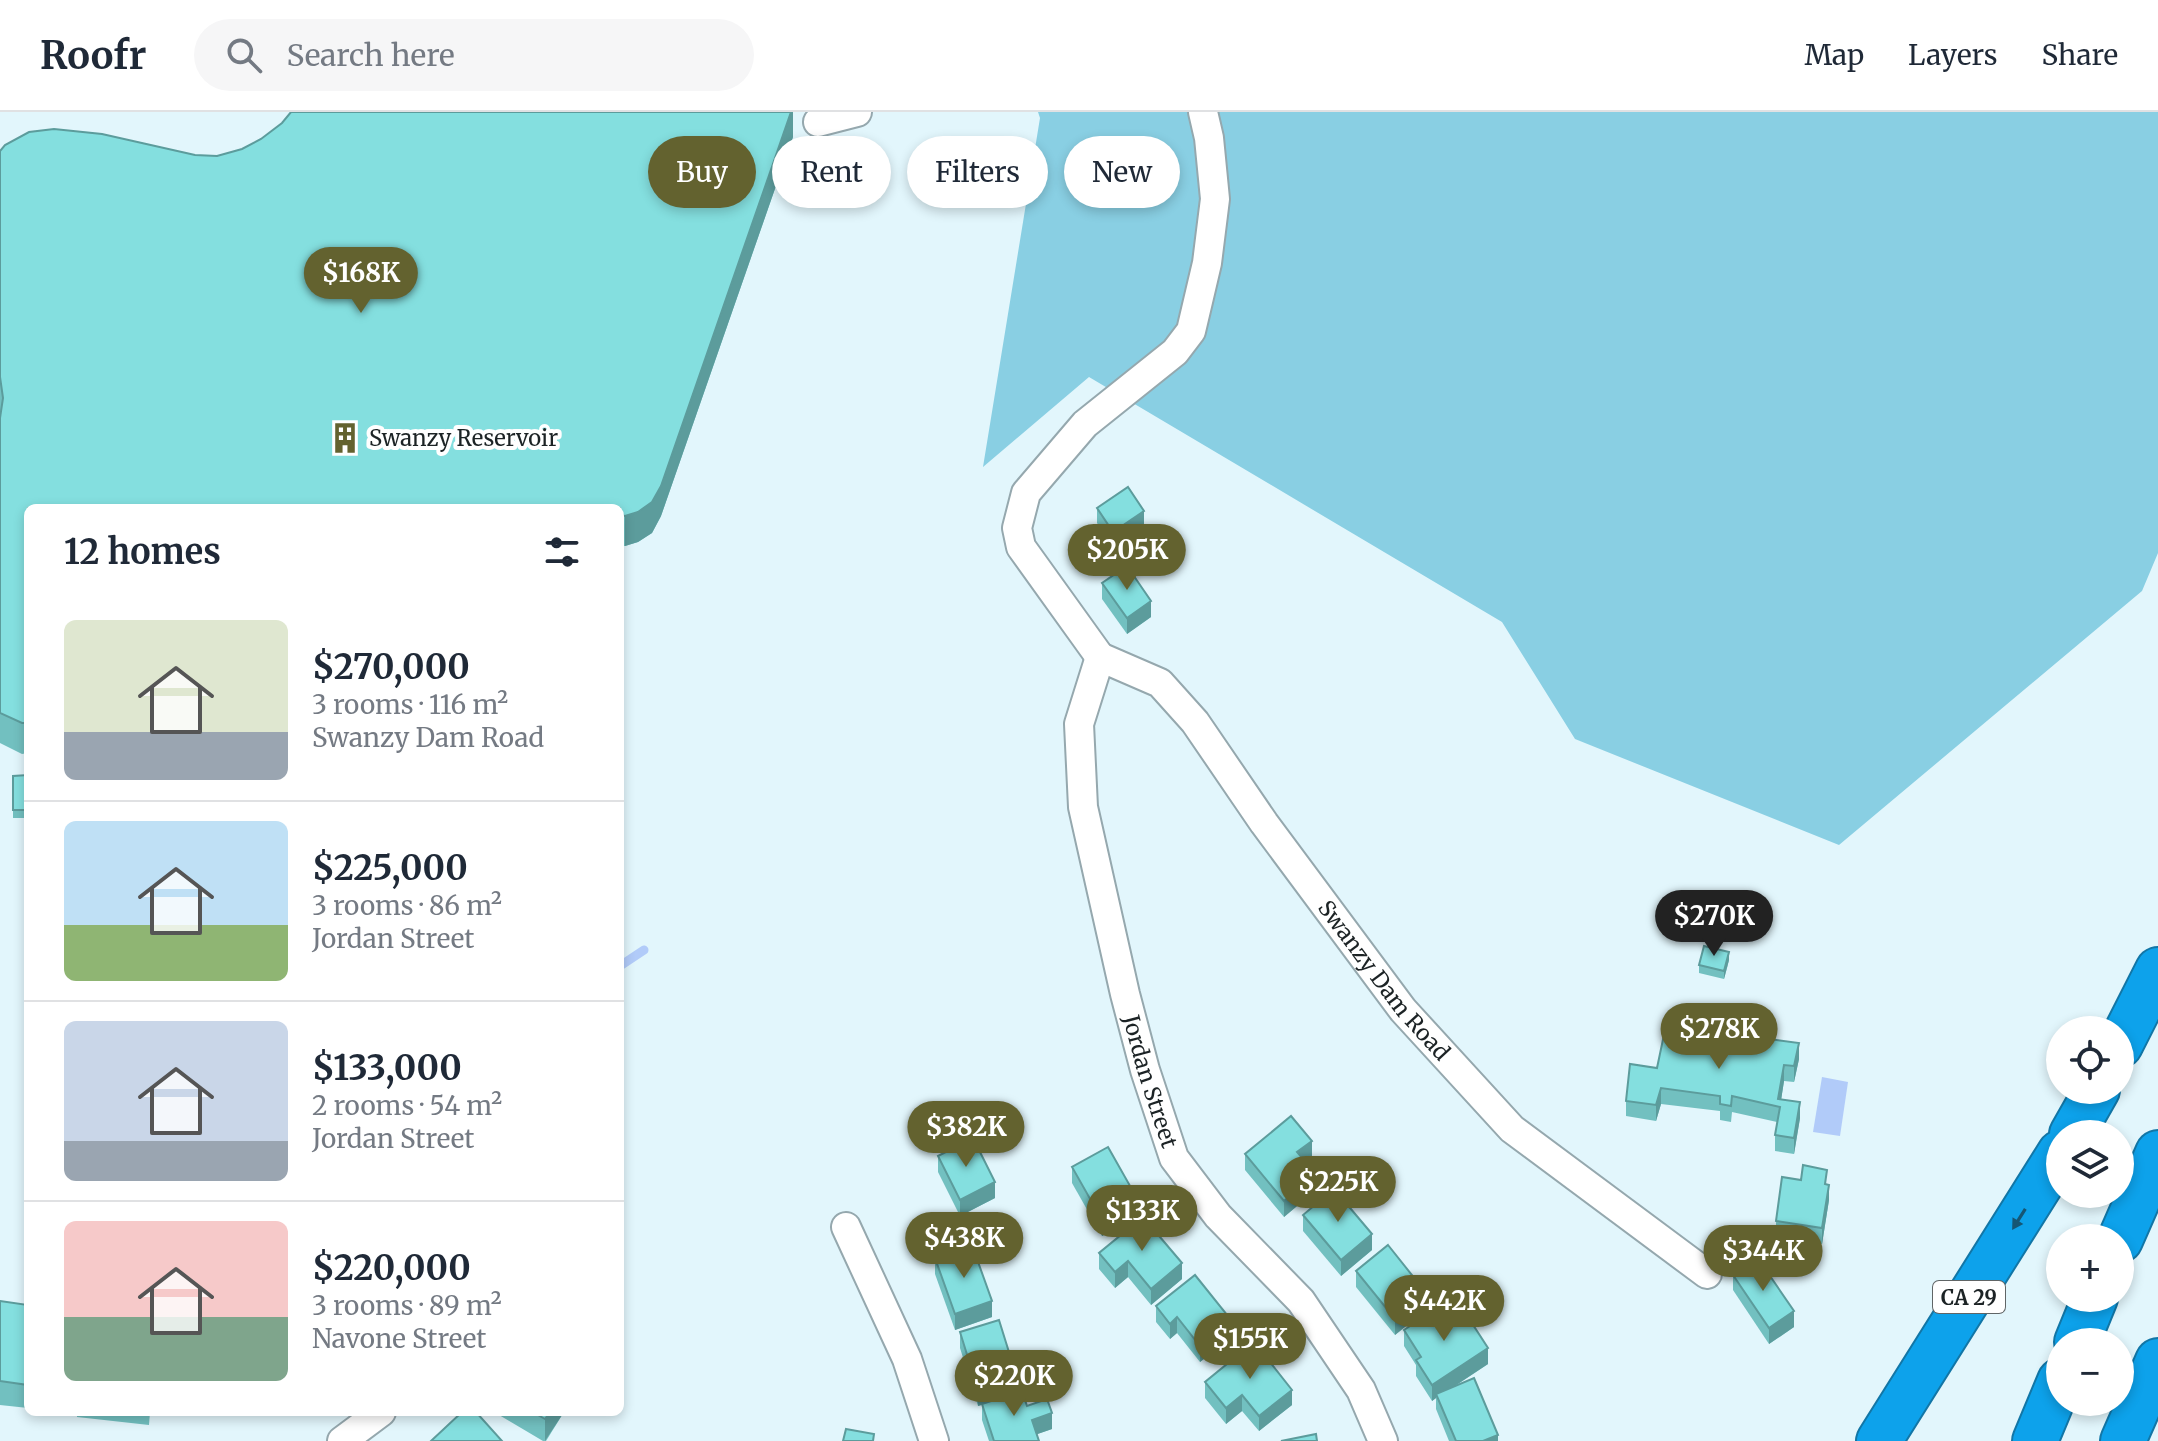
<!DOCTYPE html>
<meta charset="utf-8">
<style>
body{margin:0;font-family:Merriweather,serif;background:#f6f6f7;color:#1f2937;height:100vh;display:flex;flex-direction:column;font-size:30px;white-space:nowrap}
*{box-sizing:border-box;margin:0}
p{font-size:26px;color:#747a83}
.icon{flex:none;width:44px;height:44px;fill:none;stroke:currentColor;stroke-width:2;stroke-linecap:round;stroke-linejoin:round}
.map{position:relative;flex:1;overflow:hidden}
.details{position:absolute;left:24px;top:392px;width:600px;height:912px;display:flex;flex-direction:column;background:#fff;border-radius:12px;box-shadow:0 4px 12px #0003}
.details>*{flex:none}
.hud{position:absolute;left:648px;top:24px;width:760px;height:72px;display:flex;gap:16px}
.controls{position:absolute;left:2046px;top:904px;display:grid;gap:16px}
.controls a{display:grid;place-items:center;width:88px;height:88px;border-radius:50%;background:#fff;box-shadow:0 4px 12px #0003;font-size:40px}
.price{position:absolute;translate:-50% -68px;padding:0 18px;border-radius:28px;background:#63622f;color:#fff;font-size:26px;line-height:52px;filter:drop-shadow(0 2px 4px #0008)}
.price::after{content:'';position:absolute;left:50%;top:48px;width:24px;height:18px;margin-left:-12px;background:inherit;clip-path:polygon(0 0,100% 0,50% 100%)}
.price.current{background:#222;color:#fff}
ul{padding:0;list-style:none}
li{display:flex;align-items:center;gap:24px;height:200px;padding:0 40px}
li+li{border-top:2px solid #e0e1e3}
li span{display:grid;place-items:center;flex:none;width:224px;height:160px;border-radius:12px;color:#555}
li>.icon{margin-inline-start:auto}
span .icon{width:96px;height:96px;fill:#fffc;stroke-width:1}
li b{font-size:34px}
h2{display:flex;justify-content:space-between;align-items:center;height:96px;padding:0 40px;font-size:34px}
.tag{padding:0 28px;border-radius:36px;background:#fff;box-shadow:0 4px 12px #0003;font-size:28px;line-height:72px}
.tag.current{background:#63622f;color:#fff}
header{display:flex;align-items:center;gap:48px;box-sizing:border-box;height:112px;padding:0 40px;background:#fff;border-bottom:2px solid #e0e1e3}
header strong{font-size:38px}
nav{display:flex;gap:44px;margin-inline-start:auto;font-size:28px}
.search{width:560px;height:72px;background:#f6f6f7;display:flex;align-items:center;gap:20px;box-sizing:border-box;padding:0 28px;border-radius:44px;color:#747a83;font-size:30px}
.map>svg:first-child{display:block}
.green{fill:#89cfe3}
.water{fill:#b1cbf9}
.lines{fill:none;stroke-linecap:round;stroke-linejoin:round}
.stream{stroke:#b1cbf9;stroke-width:9}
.minor-casing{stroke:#95a8ae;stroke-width:32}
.motorway-casing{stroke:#1276a6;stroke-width:48}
.minor{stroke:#fff;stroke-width:28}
.motorway{stroke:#0da2eb;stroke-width:44}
.wall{fill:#72c0c0}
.shaded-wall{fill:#5c9c9c}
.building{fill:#84dfdf;stroke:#5c9c9c;stroke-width:2}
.oneway{fill:#165674}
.labels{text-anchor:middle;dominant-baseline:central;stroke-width:8;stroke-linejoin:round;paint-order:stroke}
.shield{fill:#fff;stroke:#606566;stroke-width:2}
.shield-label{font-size:20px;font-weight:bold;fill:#1c2325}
.poi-label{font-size:22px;fill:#1c2325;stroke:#fff;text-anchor:start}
.street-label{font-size:22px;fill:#1c2325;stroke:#fff}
</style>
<header>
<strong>Roofr</strong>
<div class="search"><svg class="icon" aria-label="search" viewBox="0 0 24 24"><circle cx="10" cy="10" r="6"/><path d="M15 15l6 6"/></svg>Search here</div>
<nav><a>Map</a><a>Layers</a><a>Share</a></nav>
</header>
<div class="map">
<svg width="2158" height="1329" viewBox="0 0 2158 1329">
<rect width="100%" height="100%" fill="#e2f6fc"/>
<path class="green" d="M1038,0H2158V441L2142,479L1839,733L1575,627L1502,510L1089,265L983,355L1040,6Z"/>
<path class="water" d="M1822,965L1848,970L1840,1024L1813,1020Z"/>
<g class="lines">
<path class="stream" d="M620,854L644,838"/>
<defs>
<g id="minor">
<path d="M818,10L857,0"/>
<path id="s1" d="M1100,545L1160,571L1195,610L1264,711L1403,898L1512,1017L1707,1162"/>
<path id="s2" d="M1100,545L1079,612L1083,695L1125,882L1145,958L1174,1046L1218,1104L1301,1189L1361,1278L1383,1329"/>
<path d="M1100,545L1021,435L1017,416L1026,381L1085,312L1175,240L1191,219L1207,151L1215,87L1209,26L1203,0"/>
<path d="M846,1115L907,1247L934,1329"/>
<path d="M342,1329L381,1300"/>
</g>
<g id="motorway">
<path d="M2120,933L2158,858"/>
<path d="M2072,1022L2097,978"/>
<path d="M2120,1128L2158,1041"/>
<path d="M2077,1230L2095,1186"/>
<path d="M1879,1329L2060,1041"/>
<path d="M2035,1329L2060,1269"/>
<path d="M2123,1329L2158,1249"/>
</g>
</defs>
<use href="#minor" class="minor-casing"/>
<use href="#motorway" class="motorway-casing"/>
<use href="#minor" class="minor"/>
<use href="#motorway" class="motorway"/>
</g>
<g class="wall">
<path d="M793,0V25L661,404L652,421L638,430L625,434H620V396H28V641L22,642L0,631V39L217,44Z"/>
<path d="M1097,396L1144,415L1113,435L1097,411Z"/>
<path d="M1102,471L1151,505L1127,522L1102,487Z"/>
<path d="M28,663V706H13V664Z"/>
<path d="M1729,848L1724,867L1699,861V853Z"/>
<path d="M1799,947L1794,970L1784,969L1781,988L1800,1006L1794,1042L1775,1039V1023L1777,1010L1732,1000L1731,1010L1720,1008V999L1661,992L1656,1009L1626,1004V989L1657,956Z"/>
<path d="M1245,1042L1312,1044L1305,1050L1316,1078L1284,1105L1245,1058Z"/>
<path d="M938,1044L995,1086L960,1104L938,1060Z"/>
<path d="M1072,1055L1138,1104L1102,1124L1072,1071Z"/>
<path d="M1827,1072L1829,1088L1822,1132L1776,1125V1109Z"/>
<path d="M1303,1103L1372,1138L1341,1164L1303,1119Z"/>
<path d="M1143,1105L1182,1167L1151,1193L1128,1165L1115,1176L1099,1157V1141Z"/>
<path d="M935,1146L992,1205L955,1218L935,1162Z"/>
<path d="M1356,1159L1427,1197L1395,1223L1356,1175Z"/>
<path d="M1733,1163L1794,1215L1769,1232L1733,1178Z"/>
<path d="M0,1189L28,1193V1296L0,1293Z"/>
<path d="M1156,1194L1232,1225L1200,1250L1177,1221L1170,1227L1156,1210Z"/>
<path d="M1448,1210L1488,1252L1455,1274L1498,1329H1449L1436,1297V1286L1432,1289L1416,1264V1253L1404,1234V1218Z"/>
<path d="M960,1220L1017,1281L1027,1294L1052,1317L1037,1322L1039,1329H989L982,1308V1293L978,1294L960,1236Z"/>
<path d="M1205,1270L1292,1293L1259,1319L1242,1299L1226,1312L1205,1286Z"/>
<path d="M77,1300H150L149,1313L77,1305Z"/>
<path d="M494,1300H564L546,1329H543Z"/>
</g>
<g class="shaded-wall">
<path d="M791,0H793V25L661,404L652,421L638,430L625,434V404Z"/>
<path d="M1144,399V415L1113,435V420Z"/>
<path d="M1151,489V505L1127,522V506Z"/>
<path d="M1729,840V848L1724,867V859Z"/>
<path d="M1799,931V947L1794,970V954Z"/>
<path d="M1784,953V969L1780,995L1778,987Z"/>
<path d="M1661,976V992L1656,1009V993Z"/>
<path d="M1800,990V1006L1794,1042V1026Z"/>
<path d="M1312,1029V1044L1297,1056V1040Z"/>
<path d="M1316,1062V1078L1284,1105V1089Z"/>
<path d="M995,1070V1086L960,1104V1088Z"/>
<path d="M1829,1073V1088L1822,1132V1116Z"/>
<path d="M1138,1088V1104L1102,1124V1108Z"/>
<path d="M1372,1122V1138L1341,1164V1148Z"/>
<path d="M1128,1149V1165L1115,1176V1160Z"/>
<path d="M1182,1151V1167L1151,1193V1177Z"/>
<path d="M1427,1182V1197L1395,1223V1207Z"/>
<path d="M992,1189V1205L955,1218V1202Z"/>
<path d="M1794,1199V1215L1769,1232V1216Z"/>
<path d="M1177,1205V1221L1170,1227V1212Z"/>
<path d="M1232,1209V1225L1200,1250V1234Z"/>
<path d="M1488,1236V1252L1438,1285L1436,1282V1286L1432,1289V1273Z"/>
<path d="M1017,1266V1281L978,1294V1278Z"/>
<path d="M1292,1278V1293L1259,1319V1304Z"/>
<path d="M1242,1283V1299L1226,1312V1296Z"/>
<path d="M550,1300H564L545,1329V1307Z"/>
<path d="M1052,1301V1317L1032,1324V1308Z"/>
<path d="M1498,1323V1329H1483Z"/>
</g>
<g class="building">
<path d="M291,0H791L661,374L652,390L638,400L625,404L620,403V396H540L507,393L471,396H28V611H22L0,601V306L3,286L0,265V39L5,33L29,20L54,17L102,22L195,43L217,44L242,37L261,27L282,11Z"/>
<path d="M1128,375L1144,399L1113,420L1097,396Z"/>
<path d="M1127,454L1151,489L1127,506L1102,471Z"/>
<path d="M28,663V698H13V664Z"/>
<path d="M1704,834L1729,840L1724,859L1699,853Z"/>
<path d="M1666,913L1799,931L1794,954L1784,953L1778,987L1800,990L1794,1026L1775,1023L1780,995L1732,984L1731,994L1720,992V984L1661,976L1656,993L1626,989L1630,952L1657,956Z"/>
<path d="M1291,1004L1312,1029L1297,1040L1316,1062L1284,1089L1245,1042Z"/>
<path d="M973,1026L995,1070L960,1088L938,1044Z"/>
<path d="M1108,1035L1138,1088L1102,1108L1072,1055Z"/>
<path d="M1803,1053L1827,1058L1825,1072L1829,1073L1822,1116L1776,1109L1782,1065L1801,1068Z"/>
<path d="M1334,1077L1372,1122L1341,1148L1303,1103Z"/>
<path d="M1143,1105L1182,1151L1151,1177L1128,1149L1115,1160L1099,1141Z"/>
<path d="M972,1133L992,1189L955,1202L935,1146Z"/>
<path d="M1388,1133L1427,1182L1395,1207L1356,1159Z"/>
<path d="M1757,1145L1794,1199L1769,1216L1733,1163Z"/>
<path d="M1195,1163L1232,1209L1200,1234L1177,1205L1170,1212L1156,1194Z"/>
<path d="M0,1189L28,1193V1273L0,1269Z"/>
<path d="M1439,1195L1448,1210L1464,1199L1488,1236L1432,1273L1416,1248L1421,1245L1404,1218Z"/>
<path d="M999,1208L1017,1266L978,1278L960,1220Z"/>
<path d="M1254,1230L1292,1278L1259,1304L1242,1283L1226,1296L1205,1270Z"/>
<path d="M1474,1266L1498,1323L1483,1329H1456L1436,1282Z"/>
<path d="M1022,1279L1027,1294L1047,1287L1052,1301L1032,1308L1039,1329H994L982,1292Z"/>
<path d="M462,1300H476L502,1329H431Z"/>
<path d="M533,1300H550L545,1307Z"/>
<path d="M846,1317L874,1322L873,1329H843Z"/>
<path d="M1316,1322L1317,1329H1281Z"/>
</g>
<defs><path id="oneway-solid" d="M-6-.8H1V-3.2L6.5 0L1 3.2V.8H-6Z" transform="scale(2)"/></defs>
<use class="oneway" href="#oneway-solid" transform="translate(2019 1107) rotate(122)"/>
<defs>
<symbol id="building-bare" viewBox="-9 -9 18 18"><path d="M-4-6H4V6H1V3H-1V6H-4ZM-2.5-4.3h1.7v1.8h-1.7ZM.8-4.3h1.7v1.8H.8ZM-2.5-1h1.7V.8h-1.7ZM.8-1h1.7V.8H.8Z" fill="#63622f" stroke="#fff" stroke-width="2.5" paint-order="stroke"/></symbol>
</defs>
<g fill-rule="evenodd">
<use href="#building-bare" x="323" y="304" width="44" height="44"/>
</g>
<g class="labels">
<rect class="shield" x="1933" y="1169" width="72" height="32" rx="6"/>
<g class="shield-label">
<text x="1969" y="1185">CA 29</text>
</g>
<g class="poi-label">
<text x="369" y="326">Swanzy Reservoir</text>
</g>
<g class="street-label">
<text stroke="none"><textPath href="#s1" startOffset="438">Swanzy Dam Road</textPath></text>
<text stroke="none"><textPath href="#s2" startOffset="436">Jordan Street</textPath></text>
</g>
</g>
</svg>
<div class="controls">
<a><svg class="icon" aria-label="locate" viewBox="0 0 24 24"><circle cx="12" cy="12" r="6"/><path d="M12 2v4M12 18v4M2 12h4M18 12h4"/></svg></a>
<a><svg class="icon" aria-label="layers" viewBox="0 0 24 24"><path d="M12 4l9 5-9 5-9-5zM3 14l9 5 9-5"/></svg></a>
<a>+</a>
<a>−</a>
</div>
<b class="price" style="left:361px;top:203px">$168K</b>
<b class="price" style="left:1127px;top:480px">$205K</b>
<b class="price current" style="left:1714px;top:846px">$270K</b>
<b class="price" style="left:1719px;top:959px">$278K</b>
<b class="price" style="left:966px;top:1057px">$382K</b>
<b class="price" style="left:1338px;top:1112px">$225K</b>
<b class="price" style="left:1142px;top:1141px">$133K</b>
<b class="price" style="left:964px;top:1168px">$438K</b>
<b class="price" style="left:1763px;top:1181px">$344K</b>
<b class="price" style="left:1444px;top:1231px">$442K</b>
<b class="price" style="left:1250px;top:1269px">$155K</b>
<b class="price" style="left:1014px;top:1306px">$220K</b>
<div class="hud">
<a class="tag current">Buy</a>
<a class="tag">Rent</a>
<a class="tag">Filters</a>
<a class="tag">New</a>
</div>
<section class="details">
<h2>12 homes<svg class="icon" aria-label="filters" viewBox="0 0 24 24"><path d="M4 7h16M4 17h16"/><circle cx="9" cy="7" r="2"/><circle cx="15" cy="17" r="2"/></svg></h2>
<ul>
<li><span style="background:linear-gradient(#dfe7d0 70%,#9aa5b1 0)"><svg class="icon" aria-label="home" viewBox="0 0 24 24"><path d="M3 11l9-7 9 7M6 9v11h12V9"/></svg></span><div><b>$270,000</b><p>3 rooms · 116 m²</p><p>Swanzy Dam Road</p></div></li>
<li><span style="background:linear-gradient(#bfe0f5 65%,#8fb573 0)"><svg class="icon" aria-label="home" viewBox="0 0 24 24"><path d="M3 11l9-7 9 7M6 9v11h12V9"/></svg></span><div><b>$225,000</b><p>3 rooms · 86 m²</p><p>Jordan Street</p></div></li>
<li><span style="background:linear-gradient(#c9d6e8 75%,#9aa5b1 0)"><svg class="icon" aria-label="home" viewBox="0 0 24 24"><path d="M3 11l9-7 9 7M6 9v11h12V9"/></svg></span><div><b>$133,000</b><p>2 rooms · 54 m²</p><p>Jordan Street</p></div></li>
<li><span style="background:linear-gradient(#f6c9c9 60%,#7fa58c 0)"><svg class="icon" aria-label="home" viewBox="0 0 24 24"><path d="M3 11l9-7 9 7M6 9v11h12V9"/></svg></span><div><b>$220,000</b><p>3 rooms · 89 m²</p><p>Navone Street</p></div></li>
</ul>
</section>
</div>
